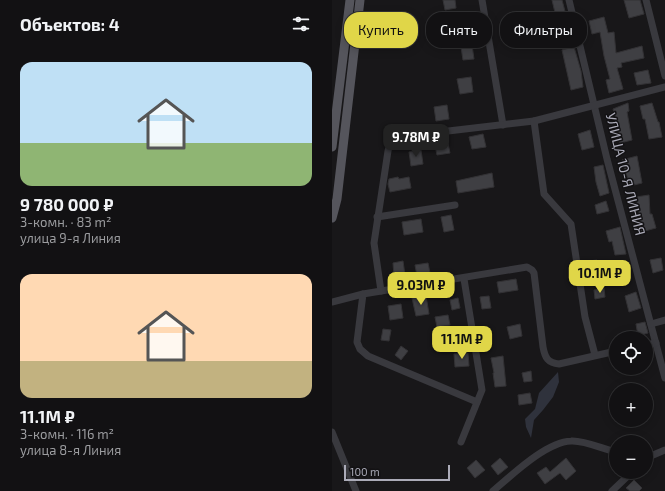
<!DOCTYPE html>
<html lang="ru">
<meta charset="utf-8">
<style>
body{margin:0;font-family:"Exo 2",sans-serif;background:#1f1f21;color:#f1f3f6;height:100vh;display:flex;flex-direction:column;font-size:15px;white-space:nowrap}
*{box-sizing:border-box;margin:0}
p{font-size:13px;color:#9c9da0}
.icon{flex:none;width:22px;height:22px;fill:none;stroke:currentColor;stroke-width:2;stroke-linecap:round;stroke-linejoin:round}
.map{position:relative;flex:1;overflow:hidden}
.drawer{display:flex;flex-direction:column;background:#121113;width:332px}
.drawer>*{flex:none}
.top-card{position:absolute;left:12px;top:12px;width:261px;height:36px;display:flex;gap:8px}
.tools{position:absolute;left:277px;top:331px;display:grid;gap:8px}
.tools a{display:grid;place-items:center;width:44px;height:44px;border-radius:50%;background:#121113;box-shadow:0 2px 10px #0003,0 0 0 1px #313133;font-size:20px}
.scale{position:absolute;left:12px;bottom:10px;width:106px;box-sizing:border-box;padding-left:4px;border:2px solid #ababb8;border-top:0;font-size:11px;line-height:14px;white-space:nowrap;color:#ababb8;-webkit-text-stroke:3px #131214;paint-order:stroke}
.price{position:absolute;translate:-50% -34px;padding:0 9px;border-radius:8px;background:#e0d648;color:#111;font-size:13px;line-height:26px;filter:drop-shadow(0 1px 2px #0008)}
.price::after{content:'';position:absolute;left:50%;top:24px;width:12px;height:9px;margin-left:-6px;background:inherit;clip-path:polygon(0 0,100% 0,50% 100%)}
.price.on{background:#222;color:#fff}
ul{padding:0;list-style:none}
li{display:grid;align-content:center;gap:8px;height:212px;padding:0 20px}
li span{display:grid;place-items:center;height:124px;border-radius:12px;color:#555}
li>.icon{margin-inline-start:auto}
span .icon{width:72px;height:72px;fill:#fffc;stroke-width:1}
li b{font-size:17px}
h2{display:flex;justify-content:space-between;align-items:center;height:48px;padding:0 20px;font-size:17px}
.chip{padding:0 14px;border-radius:16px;background:#121113;box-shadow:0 2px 10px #0003,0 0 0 1px #313133;font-size:14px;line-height:36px}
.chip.on{background:#e0d648;color:#111}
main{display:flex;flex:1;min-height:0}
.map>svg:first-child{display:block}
.water{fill:#2f323c}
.building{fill:#3f3f43;stroke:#333235}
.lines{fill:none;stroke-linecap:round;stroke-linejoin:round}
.minor{stroke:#39393e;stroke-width:7}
.major{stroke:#55555c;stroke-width:9}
.labels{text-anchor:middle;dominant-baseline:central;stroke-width:3;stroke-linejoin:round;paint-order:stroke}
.street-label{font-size:14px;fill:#ababb8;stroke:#131214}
</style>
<main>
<section class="drawer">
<h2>Объектов: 4<svg class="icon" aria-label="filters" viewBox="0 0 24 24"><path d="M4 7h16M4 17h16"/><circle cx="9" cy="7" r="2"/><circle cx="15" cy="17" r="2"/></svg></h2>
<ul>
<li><span style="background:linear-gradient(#bfe0f5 65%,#8fb573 0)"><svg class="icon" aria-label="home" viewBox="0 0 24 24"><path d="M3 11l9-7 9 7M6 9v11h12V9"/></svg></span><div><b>9 780 000 ₽</b><p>3-комн. · 83 m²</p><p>улица 9-я Линия</p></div></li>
<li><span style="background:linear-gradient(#ffd9b3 70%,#c2b280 0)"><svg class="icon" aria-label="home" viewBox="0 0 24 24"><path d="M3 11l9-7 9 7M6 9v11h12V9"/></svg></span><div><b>11.1M ₽</b><p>3-комн. · 116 m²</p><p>улица 8-я Линия</p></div></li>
</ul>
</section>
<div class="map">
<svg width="333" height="491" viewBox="0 0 333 491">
<rect width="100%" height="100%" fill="#181719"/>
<path class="water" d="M226,372L227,382L221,397L211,410L202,420L199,438L194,427L193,419L203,409L207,393Z"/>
<g class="building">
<path d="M111,0H123L124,8L113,10Z"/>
<path d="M220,0H230L234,15L224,17Z"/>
<path d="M292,0H308L312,14L297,18Z"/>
<path d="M272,17L276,33L282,32L284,53L310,46L312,58L289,63L290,67L285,68L291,89L277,93L274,80L278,79L272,56L268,32L260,34L257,21Z"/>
<path d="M140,45L142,59L131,60L129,47Z"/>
<path d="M242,47L249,71L251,87L239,90L230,50Z"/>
<path d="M316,70L319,83L305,85L302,73Z"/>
<path d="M139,77L141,92L128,94L125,79Z"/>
<path d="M296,103L297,111L295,112L300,140L288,143L286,130L285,131L282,118L284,117L281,109Z"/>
<path d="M320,103L326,122H327L330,137L317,139L313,119H311L308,106Z"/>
<path d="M115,105L117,119L104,121L102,107Z"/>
<path d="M258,130L262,147L250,150L246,134Z"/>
<path d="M151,134L154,147L140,149L137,137Z"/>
<path d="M115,139L118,153L105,155L102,141Z"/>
<path d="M89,150L91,164L79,166L77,152Z"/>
<path d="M305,156L310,183L298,186L290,160Z"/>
<path d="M271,165L277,193L268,196L264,182L262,167Z"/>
<path d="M160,173L162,187L126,193L124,181Z"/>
<path d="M66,177L67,179L77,177L79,188L58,192L56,184L57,179Z"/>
<path d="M317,195L318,214H320L324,228L309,232L306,217H308L304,197Z"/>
<path d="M274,201L277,211L265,214L263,205Z"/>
<path d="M119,215L122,230L112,232L109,217Z"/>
<path d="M89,219L91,232L72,235L70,222Z"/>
<path d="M288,227L294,254L283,255L280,241L277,242L274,231Z"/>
<path d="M329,258L331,270L321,273L318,260Z"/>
<path d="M265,260L268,273L259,274L256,261Z"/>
<path d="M71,261L73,275L62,277L61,263Z"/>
<path d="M96,263L98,273L85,276L83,265Z"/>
<path d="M184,279L186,290L167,293L165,282Z"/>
<path d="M272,288L273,297L263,299L262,290Z"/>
<path d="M304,292L309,308L297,312L293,296Z"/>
<path d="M94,296L97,314L84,316L80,298Z"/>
<path d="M157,296L159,308L150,309L148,297Z"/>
<path d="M126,298L128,308L120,310L118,300Z"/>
<path d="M69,304L71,318L58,320L56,306Z"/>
<path d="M116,315L118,325L105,327L103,317Z"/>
<path d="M313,322L316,333L306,336L304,324Z"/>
<path d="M188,324L190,336L178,339L175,327Z"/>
<path d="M134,327L135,335L121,336L120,328Z"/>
<path d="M51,329L59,330L57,341L49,340Z"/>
<path d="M69,346L76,351L69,360L63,355Z"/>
<path d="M136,353L137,366L123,367L122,354Z"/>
<path d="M171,356L174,386L163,387L161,373H162L159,358Z"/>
<path d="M199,371L200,381L192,382L190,373Z"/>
<path d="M198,393L200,403L187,405L186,395Z"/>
<path d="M168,458L176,467L166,475L159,466Z"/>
<path d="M234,458L244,471L234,480L228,473L213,484L205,473L214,467L218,472Z"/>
<path d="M144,460L153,470L143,478L135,468Z"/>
<path d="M302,480L310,488L307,491H298L294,488Z"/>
</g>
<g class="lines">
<g class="minor">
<path d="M150,0L171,125"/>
<path d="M237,0L275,159L333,378"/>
<path d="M314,0L333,76"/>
<path d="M45,217L123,205"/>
<path d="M49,291L42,243L56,151L58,143L65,137L202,121"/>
<path d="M0,302L31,294"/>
<path d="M319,324L333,320"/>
<path d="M314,345L324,343"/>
<path d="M263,355L253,317L239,224L212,194L202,121L333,87"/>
<path d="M145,402L36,356L28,349L25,342L31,294L195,267L200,270L202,273L211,347C213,358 216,363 227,364L284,351"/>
<path d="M0,432L24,491"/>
<path d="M129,442L150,390L132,279"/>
<path d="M314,458L333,450"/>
<path d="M161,491C180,475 214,442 239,441C252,440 271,449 284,452"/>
<path d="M280,491L300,472"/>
</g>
<g class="major">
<path d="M0,147L18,0"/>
<path d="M0,218L5,199L28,0"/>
</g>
</g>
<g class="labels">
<g class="street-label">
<text transform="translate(294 174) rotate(76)">УЛИЦА 10-Я ЛИНИЯ</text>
</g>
</g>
</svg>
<div class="tools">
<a><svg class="icon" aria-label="locate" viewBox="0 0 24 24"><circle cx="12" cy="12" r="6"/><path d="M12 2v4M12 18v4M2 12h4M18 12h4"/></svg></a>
<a>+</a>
<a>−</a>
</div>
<div class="scale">100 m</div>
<b class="price on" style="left:84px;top:158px">9.78M ₽</b>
<b class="price" style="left:268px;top:294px">10.1M ₽</b>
<b class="price" style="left:89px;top:306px">9.03M ₽</b>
<b class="price" style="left:130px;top:360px">11.1M ₽</b>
<div class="top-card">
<a class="chip on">Купить</a>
<a class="chip">Снять</a>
<a class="chip">Фильтры</a>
</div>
</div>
</main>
